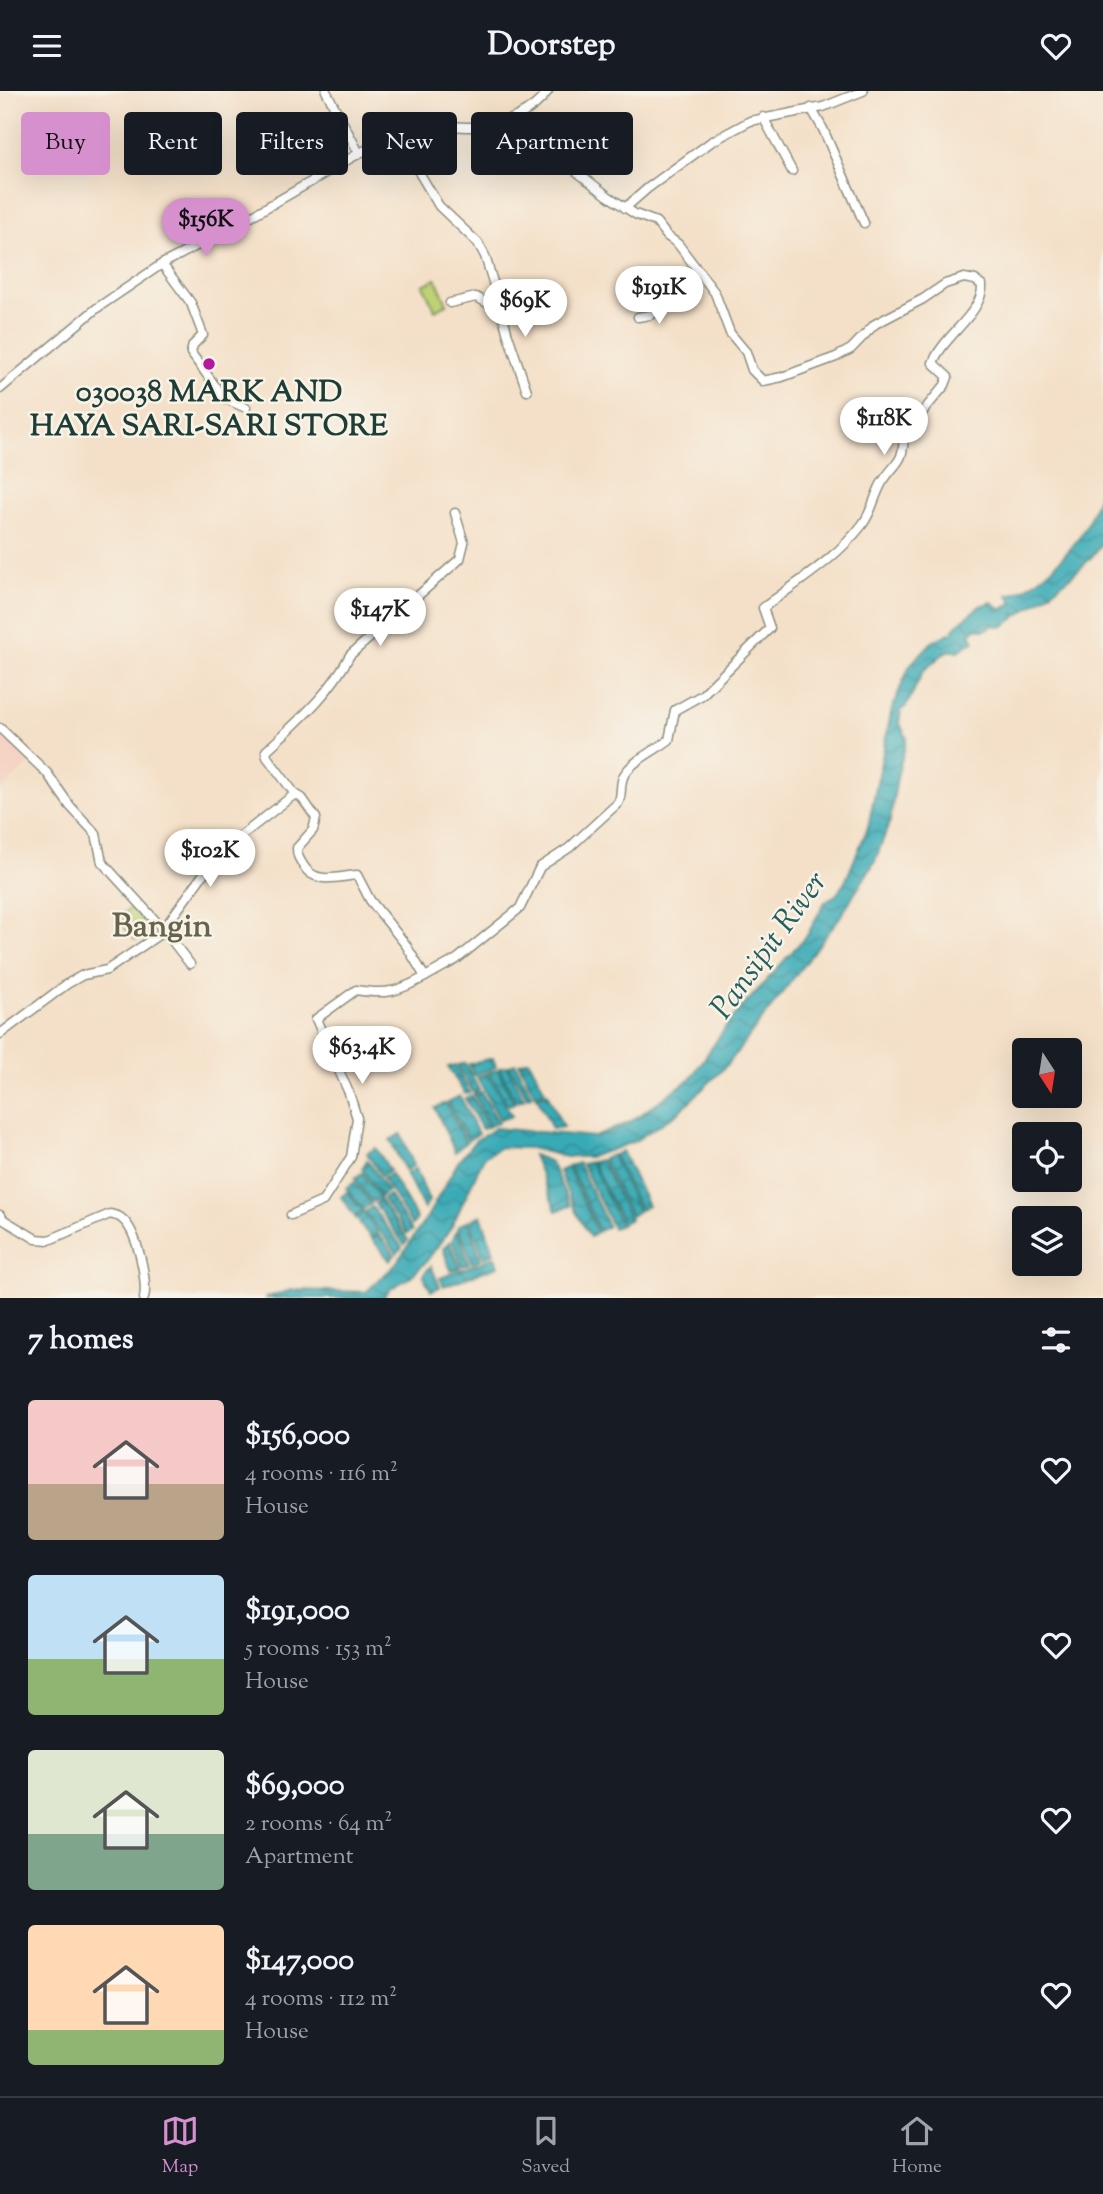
<!DOCTYPE html>
<meta charset="utf-8">
<style>
body{margin:0;font-family:"Sorts Mill Goudy",serif;background:#20242c;color:#f1f3f6;height:100vh;display:flex;flex-direction:column;font-size:26px;white-space:nowrap}
*{box-sizing:border-box;margin:0}
p{font-size:23px;color:#9ea1a6}
.icon{flex:none;width:38px;height:38px;fill:none;stroke:currentColor;stroke-width:2;stroke-linecap:round;stroke-linejoin:round}
.map{position:relative;height:1207px;overflow:hidden}
.panel{display:flex;flex-direction:column;background:#171b24;flex:1}
.panel>*{flex:none}
.guide{position:absolute;left:21px;top:21px;width:700px;height:63px;display:flex;gap:14px}
.needle{width:46px;rotate:168deg}
.buttons{position:absolute;left:1012px;top:947px;display:grid;gap:14px}
.buttons a{display:grid;place-items:center;width:70px;height:70px;border-radius:7px;background:#171b24;box-shadow:0 7px 28px #0002;font-size:35px}
.price{position:absolute;translate:-50% -60px;padding:0 16px;border-radius:24px;background:#fff;color:#222;font-size:23px;line-height:46px;filter:drop-shadow(0 2px 4px #0008)}
.price::after{content:'';position:absolute;left:50%;top:42px;width:21px;height:16px;margin-left:-10px;background:inherit;clip-path:polygon(0 0,100% 0,50% 100%)}
.price.selected{background:#d690ce;color:#111}
ul{padding:0;list-style:none}
li{display:flex;align-items:center;gap:21px;height:175px;padding:0 28px}
li span{display:grid;place-items:center;flex:none;width:196px;height:140px;border-radius:7px;color:#555}
li>.icon{margin-inline-start:auto}
span .icon{width:84px;height:84px;fill:#fffc;stroke-width:1}
li b{font-size:30px}
h2{display:flex;justify-content:space-between;align-items:center;height:84px;padding:0 28px;font-size:30px}
.tag{padding:0 24px;border-radius:7px;background:#171b24;box-shadow:0 7px 28px #0002;font-size:24px;line-height:63px}
.tag.selected{background:#d690ce;color:#111}
header{display:flex;justify-content:space-between;align-items:center;height:91px;padding:0 28px;background:#171b24;font-size:32px;font-weight:700}
.dock{display:flex;justify-content:space-around;align-items:center;height:98px;border-top:2px solid #363941;background:#171b24;font-size:19px;color:#9ea1a6}
.dock a{display:grid;justify-items:center;gap:4px}
.dock .selected{color:#d690ce}
.map>svg:first-child{display:block}
.built{fill:#f5d2c3}
.pitch{fill:#bed174;stroke:#6e8754;stroke-width:2}
.water{fill:url(#water-waves);stroke:#2c7475;stroke-width:2}
.lines{fill:none;stroke-linecap:round;stroke-linejoin:round}
.minor-casing{stroke:#8a8e7e;stroke-width:11}
.minor{stroke:#fff;stroke-width:8}
.poi-dot{fill:#b5179e;stroke:#f7f3e8;stroke-width:2.5}
.labels{text-anchor:middle;dominant-baseline:central;stroke-width:5;stroke-linejoin:round;paint-order:stroke}
.poi-label{font-size:30px;font-weight:bold;fill:#1f3d34;stroke:#f7f3e8}
.water-label{font-size:32px;font-style:italic;fill:#275e5b;stroke:#f7f3e8}
.quarter-label{font-size:33px;font-weight:bold;fill:#68634b;stroke:#f7f3e8}
</style>
<header><svg class="icon" aria-label="menu" viewBox="0 0 24 24"><path d="M4 6h16M4 12h16M4 18h16"/></svg>Doorstep<svg class="icon" aria-label="heart" viewBox="0 0 24 24"><path d="M12 20l-8-8c-3-5 5-10 8-4 3-6 11-1 8 4z"/></svg></header>
<div class="map">
<svg width="1103" height="1207" viewBox="0 0 1103 1207">
<defs>
<pattern id="water-waves" width="16" height="10" patternUnits="userSpaceOnUse" patternTransform="scale(1.75)"><rect width="16" height="10" fill="#39aab6"/><path d="M0 5q4-4 8 0t8 0" fill="none" stroke="#2f8c95"/></pattern>
</defs>
<rect width="100%" height="100%" fill="#f7f3e8"/>
<filter id="ink" filterUnits="userSpaceOnUse"><feTurbulence type="fractalNoise" baseFrequency=".0143" numOctaves="2"/><feDisplacementMap in="SourceGraphic" scale="14" xChannelSelector="R" yChannelSelector="G"/><feConvolveMatrix kernelMatrix="1 2 1 2 8 2 1 2 1" color-interpolation-filters="sRGB"/></filter>
<filter id="wash" filterUnits="userSpaceOnUse"><feTurbulence type="fractalNoise" baseFrequency=".00686" numOctaves="4" result="noise"/><feDisplacementMap in="SourceGraphic" scale="28" xChannelSelector="R" yChannelSelector="G"/><feGaussianBlur stdDeviation="1.57" result="paint"/><feColorMatrix in="noise" values="0 0 0 0 0 0 0 0 0 0 0 0 0 0 0 0 0 1.4 0 .05"/><feComposite in="paint" operator="in"/></filter>
<g filter="url(#wash)">
<rect width="100%" height="100%" fill="#f4e0c8"/>
<path class="built" d="M6,645L32,670L0,700V651Z"/>
<g class="pitch">
<path d="M436,188L447,213L435,219L423,194Z"/>
<path d="M132,816L150,838L135,849L117,827Z"/>
</g>
<g class="water">
<path d="M1103,393C1103,410 1103,432 1103,448C1097,471 1038,510 1018,525L1014,523L1015,527L1002,536L994,534L985,539L976,537L970,543L974,550L958,560H947L923,580L907,614L901,620L899,631L907,647L897,686L890,730L875,770L840,826L728,973L679,1021L635,1050L611,1059L589,1066H567L530,1057L501,1056L484,1066L452,1135L426,1171L409,1187L390,1198L383,1207H265L292,1199L366,1201L395,1174L427,1126L458,1071L475,1050L495,1037L595,1046L630,1031L690,988L730,930L808,843L824,812L837,803L846,789L868,736L892,617L910,574L933,550L952,541L957,534L980,515L992,511L1001,519L1013,511L1008,504C1034,498 1070,463 1083,440C1092,426 1097,408 1103,393Z"/>
<path d="M493,967L496,976L474,984L469,973Z"/>
<path d="M529,969L545,1000L535,1004L519,972Z"/>
<path d="M465,972L479,999L473,1001L458,974Z"/>
<path d="M515,972L532,1005L527,1006L509,975Z"/>
<path d="M455,974L470,1002L465,1003L448,976Z"/>
<path d="M507,975L524,1008L516,1011L499,977Z"/>
<path d="M498,979L514,1012L509,1014L506,1011L489,981Z"/>
<path d="M487,982L512,1025L500,1029L477,986Z"/>
<path d="M481,1001L498,1031L490,1035L474,1003Z"/>
<path d="M547,1002L563,1036L552,1038L537,1006Z"/>
<path d="M460,1005L478,1043L468,1049L448,1011Z"/>
<path d="M472,1005L488,1036L482,1038L465,1007Z"/>
<path d="M446,1012L466,1051L455,1061L435,1017Z"/>
<path d="M401,1043L414,1075L405,1079L390,1049Z"/>
<path d="M376,1057L390,1080L381,1085L367,1062Z"/>
<path d="M622,1060L648,1115L640,1119L614,1064Z"/>
<path d="M533,1064L551,1071L570,1115L556,1120Z"/>
<path d="M612,1064L638,1120L631,1125L603,1068Z"/>
<path d="M367,1069L388,1100L381,1105L362,1078Z"/>
<path d="M601,1069L630,1128L623,1132L592,1071Z"/>
<path d="M591,1071L621,1134L613,1137L582,1073Z"/>
<path d="M578,1072L608,1135L599,1140L570,1075Z"/>
<path d="M568,1076L597,1141L590,1146L575,1119L559,1080Z"/>
<path d="M416,1078L429,1110L424,1118L406,1082Z"/>
<path d="M362,1082L380,1107L372,1111L355,1087Z"/>
<path d="M391,1083L417,1128L412,1134L383,1087Z"/>
<path d="M355,1091L371,1113L363,1118L346,1097Z"/>
<path d="M347,1101L363,1120L355,1126L341,1106Z"/>
<path d="M389,1104L412,1140L407,1143L383,1108Z"/>
<path d="M380,1109L408,1149L404,1153L375,1113Z"/>
<path d="M372,1116L402,1156L397,1162L365,1121Z"/>
<path d="M364,1122L378,1142L371,1147L356,1127Z"/>
<path d="M481,1124L494,1162L484,1167L470,1129Z"/>
<path d="M468,1130L481,1168L472,1172L458,1135Z"/>
<path d="M457,1138L469,1173L462,1175L452,1150Z"/>
<path d="M379,1144L395,1164L390,1170L372,1148Z"/>
<path d="M449,1151L460,1177L451,1180L443,1158Z"/>
<path d="M495,1166L498,1175L444,1195L440,1187Z"/>
<path d="M431,1175L440,1196L431,1200L423,1184Z"/>
</g>
</g>
<g filter="url(#ink)">
<g class="lines">
<defs>
<g id="minor">
<path d="M326,0L359,62"/>
<path d="M811,17L823,38L864,132"/>
<path d="M763,26L792,80"/>
<path d="M394,45L407,61L439,115L478,152L485,165L500,214H491L476,206L450,212"/>
<path d="M625,117L648,97L711,51L750,30L823,16L863,0"/>
<path d="M500,214L507,241L527,300"/>
<path d="M638,226L650,224L665,213L666,196L699,180"/>
<path d="M0,298L97,217L162,173"/>
<path d="M246,317L224,307L191,262L193,254L203,244L191,212L162,173C211,148 259,121 307,93C342,72 376,50 416,38C437,32 458,37 479,36C505,34 533,21 548,0"/>
<path d="M0,637L47,682L70,715L96,743L102,771L163,838L190,873"/>
<path d="M295,703L267,666L266,660C298,630 330,603 350,564L460,468L464,452L455,422"/>
<path d="M0,943L67,893L83,884L107,879L160,843L202,785L229,754L295,703L302,707L316,727L313,739L297,757C297,765 299,767 303,774C315,794 336,786 357,784L370,809L406,854L425,886L457,868L520,817L540,776L569,757L618,712C623,703 619,693 624,684C633,669 656,659 669,649L675,619L702,604L770,537L763,517C797,491 836,468 862,434C873,420 874,404 883,390C898,368 903,373 904,343L945,294L948,286L933,272C943,245 984,221 982,194L975,189L964,187L945,193L923,208L875,233L851,258L836,266L782,286L763,290L752,279L746,261L730,242L715,202L678,153L667,145L656,131L635,123L608,105L510,29"/>
<path d="M0,1124L4,1129L36,1148L49,1149L110,1123C113,1124 119,1125 121,1127C137,1138 148,1190 144,1207"/>
<path d="M291,1124L323,1110L351,1066L357,1027L349,1002L316,928L356,899C387,904 397,901 425,886"/>
</g>
</defs>
<use href="#minor" class="minor-casing"/>
<use href="#minor" class="minor"/>
</g>
</g>
<circle class="poi-dot" cx="209" cy="273" r="7"/>
<g class="labels">
<g class="poi-label">
<text x="209" y="302">030038 MARK AND<tspan x="209" dy="34">HAYA SARI-SARI STORE</tspan></text>
</g>
<g class="water-label">
<text transform="translate(770 855) rotate(-54)">Pansipit River</text>
</g>
<g class="quarter-label">
<text x="162" y="837">Bangin</text>
</g>
</g>
</svg>
<div class="buttons">
<a><svg class="needle" viewBox="-14 -14 28 28"><path d="M0-13l5 13h-10z" fill="#e53935"/><path d="M0 13l5-13h-10z" fill="#9ea1a6"/></svg></a>
<a><svg class="icon" aria-label="locate" viewBox="0 0 24 24"><circle cx="12" cy="12" r="6"/><path d="M12 2v4M12 18v4M2 12h4M18 12h4"/></svg></a>
<a><svg class="icon" aria-label="layers" viewBox="0 0 24 24"><path d="M12 4l9 5-9 5-9-5zM3 14l9 5 9-5"/></svg></a>
</div>
<b class="price selected" style="left:206px;top:167px">$156K</b>
<b class="price" style="left:659px;top:235px">$191K</b>
<b class="price" style="left:525px;top:248px">$69K</b>
<b class="price" style="left:884px;top:366px">$118K</b>
<b class="price" style="left:380px;top:557px">$147K</b>
<b class="price" style="left:210px;top:798px">$102K</b>
<b class="price" style="left:362px;top:995px">$63.4K</b>
<div class="guide">
<a class="tag selected">Buy</a>
<a class="tag">Rent</a>
<a class="tag">Filters</a>
<a class="tag">New</a>
<a class="tag">Apartment</a>
</div>
</div>
<section class="panel">
<h2>7 homes<svg class="icon" aria-label="filters" viewBox="0 0 24 24"><path d="M4 7h16M4 17h16"/><circle cx="9" cy="7" r="2"/><circle cx="15" cy="17" r="2"/></svg></h2>
<ul>
<li><span style="background:linear-gradient(#f6c9c9 60%,#b9a48a 0)"><svg class="icon" aria-label="home" viewBox="0 0 24 24"><path d="M3 11l9-7 9 7M6 9v11h12V9"/></svg></span><div><b>$156,000</b><p>4 rooms · 116 m²</p><p>House</p></div><svg class="icon" aria-label="heart" viewBox="0 0 24 24"><path d="M12 20l-8-8c-3-5 5-10 8-4 3-6 11-1 8 4z"/></svg></li>
<li><span style="background:linear-gradient(#bfe0f5 60%,#8fb573 0)"><svg class="icon" aria-label="home" viewBox="0 0 24 24"><path d="M3 11l9-7 9 7M6 9v11h12V9"/></svg></span><div><b>$191,000</b><p>5 rooms · 153 m²</p><p>House</p></div><svg class="icon" aria-label="heart" viewBox="0 0 24 24"><path d="M12 20l-8-8c-3-5 5-10 8-4 3-6 11-1 8 4z"/></svg></li>
<li><span style="background:linear-gradient(#dfe7d0 60%,#7fa58c 0)"><svg class="icon" aria-label="home" viewBox="0 0 24 24"><path d="M3 11l9-7 9 7M6 9v11h12V9"/></svg></span><div><b>$69,000</b><p>2 rooms · 64 m²</p><p>Apartment</p></div><svg class="icon" aria-label="heart" viewBox="0 0 24 24"><path d="M12 20l-8-8c-3-5 5-10 8-4 3-6 11-1 8 4z"/></svg></li>
<li><span style="background:linear-gradient(#ffd9b3 75%,#8fb573 0)"><svg class="icon" aria-label="home" viewBox="0 0 24 24"><path d="M3 11l9-7 9 7M6 9v11h12V9"/></svg></span><div><b>$147,000</b><p>4 rooms · 112 m²</p><p>House</p></div><svg class="icon" aria-label="heart" viewBox="0 0 24 24"><path d="M12 20l-8-8c-3-5 5-10 8-4 3-6 11-1 8 4z"/></svg></li>
</ul>
</section>
<nav class="dock">
<a class="selected"><svg class="icon" aria-label="map" viewBox="0 0 24 24"><path d="M3 6l6-2 6 2 6-2v14l-6 2-6-2-6 2zM9 4v14M15 6v14"/></svg>Map</a>
<a><svg class="icon" aria-label="saved" viewBox="0 0 24 24"><path d="M7 4h10v16l-5-4-5 4z"/></svg>Saved</a>
<a><svg class="icon" aria-label="home" viewBox="0 0 24 24"><path d="M3 11l9-7 9 7M6 9v11h12V9"/></svg>Home</a>
</nav>
